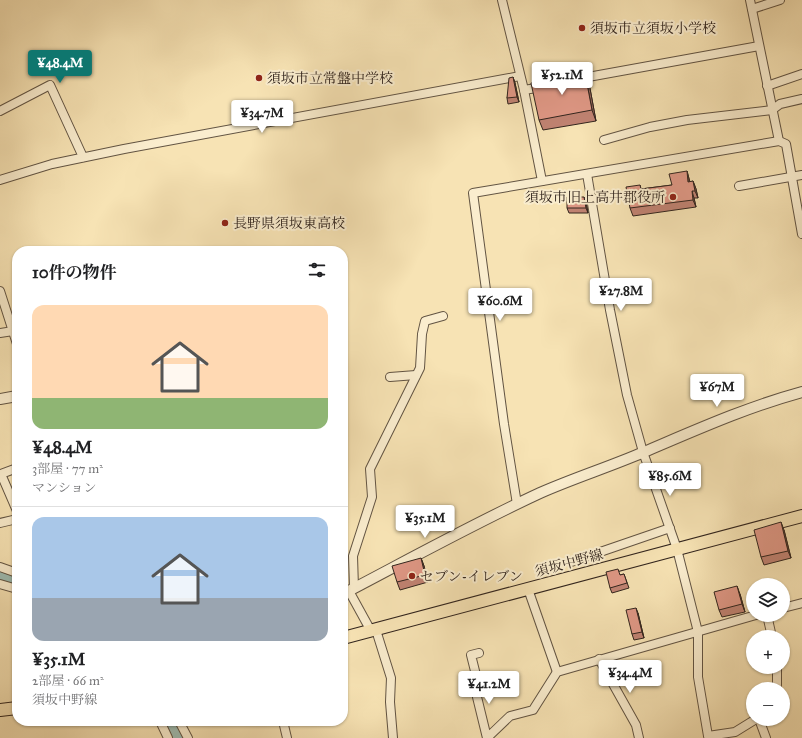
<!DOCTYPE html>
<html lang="ja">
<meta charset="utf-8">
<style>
body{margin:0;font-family:"IM FELL Great Primer","Noto Serif JP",serif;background:#f2f2f2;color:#202124;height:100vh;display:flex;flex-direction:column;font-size:15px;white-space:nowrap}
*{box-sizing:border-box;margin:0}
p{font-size:13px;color:#757577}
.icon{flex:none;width:22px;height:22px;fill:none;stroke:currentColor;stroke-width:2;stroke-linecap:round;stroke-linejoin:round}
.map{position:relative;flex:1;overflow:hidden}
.details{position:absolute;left:12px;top:246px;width:336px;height:480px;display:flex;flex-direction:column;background:#fff;border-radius:16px;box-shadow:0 1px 3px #0004}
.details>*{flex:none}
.buttons{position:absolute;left:746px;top:578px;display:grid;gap:8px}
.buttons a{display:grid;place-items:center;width:44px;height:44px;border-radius:50%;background:#fff;box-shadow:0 1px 3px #0004;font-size:20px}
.price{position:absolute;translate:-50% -34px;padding:0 9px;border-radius:4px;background:#fff;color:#222;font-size:13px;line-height:26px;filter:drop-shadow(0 1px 2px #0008)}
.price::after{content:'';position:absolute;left:50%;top:24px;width:12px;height:9px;margin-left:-6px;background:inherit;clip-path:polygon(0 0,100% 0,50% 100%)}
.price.active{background:#0f766e;color:#fff}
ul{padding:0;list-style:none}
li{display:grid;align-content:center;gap:8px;height:212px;padding:0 20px}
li+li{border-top:1px solid #e0e0e0}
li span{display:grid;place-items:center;height:124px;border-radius:12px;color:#555}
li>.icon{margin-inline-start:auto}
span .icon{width:72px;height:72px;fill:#fffc;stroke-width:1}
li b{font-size:17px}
h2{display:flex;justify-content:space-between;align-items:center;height:48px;padding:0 20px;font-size:17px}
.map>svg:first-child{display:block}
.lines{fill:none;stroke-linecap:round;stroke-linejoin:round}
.river{stroke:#9ebdb3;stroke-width:18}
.minor-casing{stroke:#625443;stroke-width:10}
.tertiary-casing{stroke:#625443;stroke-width:12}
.primary-casing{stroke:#31241d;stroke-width:14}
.minor{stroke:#faedce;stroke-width:8}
.tertiary{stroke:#faedce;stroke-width:10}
.primary{stroke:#f7e3b4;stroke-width:12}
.wall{fill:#c18373;stroke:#31241d}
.shaded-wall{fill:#9d6a5e;stroke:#31241d}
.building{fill:#e09886;stroke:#31241d}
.poi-dot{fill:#8f2418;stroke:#faedce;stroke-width:1.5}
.labels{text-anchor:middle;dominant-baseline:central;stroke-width:4;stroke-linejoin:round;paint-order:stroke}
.poi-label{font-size:14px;fill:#31241d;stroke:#faedce;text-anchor:start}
.street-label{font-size:14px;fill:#31241d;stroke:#faedce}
</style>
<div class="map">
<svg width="802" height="738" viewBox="0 0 802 738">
<rect width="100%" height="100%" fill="#f7e3b4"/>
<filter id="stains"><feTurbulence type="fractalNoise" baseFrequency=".005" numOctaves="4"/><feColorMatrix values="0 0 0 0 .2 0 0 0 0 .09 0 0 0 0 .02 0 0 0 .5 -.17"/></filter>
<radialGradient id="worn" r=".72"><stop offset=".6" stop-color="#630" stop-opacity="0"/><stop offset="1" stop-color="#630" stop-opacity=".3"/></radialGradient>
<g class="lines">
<g class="river">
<path d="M0,575L17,580"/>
<path d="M168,721L177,738"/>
</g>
<defs>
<g id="minor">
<path d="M502,0L524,90L542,181"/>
<path d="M750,0L779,141"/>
<path d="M752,9L780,0"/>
<path d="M577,79L759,46"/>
<path d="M767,86L802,74"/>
<path d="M524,90L542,87"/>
<path d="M0,111L50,85L83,157"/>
<path d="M604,140L650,127L687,120L772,110L780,104L802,99"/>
<path d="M587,174L610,310L627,395L643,452L677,549L698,632V677L708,736L735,732L756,719"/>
<path d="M0,180L52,164L124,149L520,76"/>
<path d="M739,186L802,175"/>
<path d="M0,291L17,344"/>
<path d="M0,333L13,331"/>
<path d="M390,377L416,375"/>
<path d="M17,468L1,474L17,511"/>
<path d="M517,504L504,424L473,193L779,141L786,144L802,234"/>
<path d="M0,523L17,519"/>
<path d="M571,562L670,528"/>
<path d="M0,567L17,573"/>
<path d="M0,584L17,589"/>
<path d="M354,588L353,556L372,497L370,469L420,368L422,334L425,321L443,316"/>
<path d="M528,589L557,672"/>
<path d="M349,591L371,631"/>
<path d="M783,608L802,603"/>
<path d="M767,615L772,637"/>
<path d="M376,630L391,678L390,702L393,738"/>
<path d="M479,653L471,655L476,675L477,697L487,738L510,716L533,710L557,672L756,615"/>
<path d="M599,659L636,725L639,738"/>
<path d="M777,667V685"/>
<path d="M759,719L766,738"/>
<path d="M160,721L168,738"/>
<path d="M179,721L188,738"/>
<path d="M283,721L287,738"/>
</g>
<g id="tertiary">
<path d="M0,399L17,396"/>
<path d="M343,594C408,560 473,524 540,493C574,478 609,467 644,452C696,430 747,407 802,392"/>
</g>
<g id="primary">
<path d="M343,638L802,516"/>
<path d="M0,710L17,708"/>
</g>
</defs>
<use href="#minor" class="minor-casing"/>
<use href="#tertiary" class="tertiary-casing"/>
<use href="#primary" class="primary-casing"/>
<use href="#minor" class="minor"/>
<use href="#tertiary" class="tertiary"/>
<use href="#primary" class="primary"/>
</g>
<g class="wall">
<path d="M513,77L515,83L519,102L508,104L507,98Z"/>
<path d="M589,83L596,121L543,130L539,120Z"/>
<path d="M687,171L690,182L693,181L696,189L698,198H694L696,207L633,216L630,208L640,185L641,189L672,185Z"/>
<path d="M586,202L588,213H569L567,208Z"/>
<path d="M784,530L791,558L764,565L761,557Z"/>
<path d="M421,558L424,566L428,582L400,590L397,582Z"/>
<path d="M624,574L629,588L612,593L610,588L620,575Z"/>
<path d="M740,594L745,612L722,617L719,610Z"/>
<path d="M638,613L644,638L634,640L632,634Z"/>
</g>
<g class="shaded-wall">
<path d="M585,73L589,83L596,121L592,110Z"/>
<path d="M513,77L515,83L519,102L517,97Z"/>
<path d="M687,171L689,179L691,189L688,182Z"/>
<path d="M693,181L696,189L698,198L695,191Z"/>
<path d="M692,191L694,198L696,207L693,200Z"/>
<path d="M584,197L586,202L588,213L586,208Z"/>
<path d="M781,522L784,530L791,558L788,551Z"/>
<path d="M421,558L424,566L428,582L425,575Z"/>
<path d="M737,586L740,594L745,612L742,604Z"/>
<path d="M636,608L638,613L644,638L642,632Z"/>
</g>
<g class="building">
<path d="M585,73L592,110L539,120L531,83Z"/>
<path d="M513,77L517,97L507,98L509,78Z"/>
<path d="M687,171L688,182L693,181L695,191H692L693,200L630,208L626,187L640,185L641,189L672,185L669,174Z"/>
<path d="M567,197H584L586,208H567Z"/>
<path d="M781,522L788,551L761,557L754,530Z"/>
<path d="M421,558L425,575L397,582L392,566Z"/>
<path d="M618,569L620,575L624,574L627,583L610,588L606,572Z"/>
<path d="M737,586L742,604L719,610L714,592Z"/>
<path d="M636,608L642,632L632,634L626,610Z"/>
</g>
<g class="poi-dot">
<circle cx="582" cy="28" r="4"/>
<circle cx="259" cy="78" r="4"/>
<circle cx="673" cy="197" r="4"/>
<circle cx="225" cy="223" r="4"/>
<circle cx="412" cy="576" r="4"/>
</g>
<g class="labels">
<g class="poi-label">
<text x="590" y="28">須坂市立須坂小学校</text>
<text x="267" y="78">須坂市立常盤中学校</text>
<text x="665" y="197" text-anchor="end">須坂市旧上高井郡役所</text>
<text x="233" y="223">長野県須坂東高校</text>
<text x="420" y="576">セブン-イレブン</text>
</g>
<g class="street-label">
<text transform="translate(569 563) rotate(-15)">須坂中野線</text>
</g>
</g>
<rect width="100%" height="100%" filter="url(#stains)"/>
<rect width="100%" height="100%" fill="url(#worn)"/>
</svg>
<div class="buttons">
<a><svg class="icon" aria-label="layers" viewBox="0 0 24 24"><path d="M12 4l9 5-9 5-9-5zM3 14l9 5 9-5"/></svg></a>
<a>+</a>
<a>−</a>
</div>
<b class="price active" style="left:60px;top:84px">¥48.4M</b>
<b class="price" style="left:562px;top:96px">¥52.1M</b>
<b class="price" style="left:262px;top:134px">¥34.7M</b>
<b class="price" style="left:621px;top:312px">¥27.8M</b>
<b class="price" style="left:500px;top:322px">¥60.6M</b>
<b class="price" style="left:717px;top:408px">¥67M</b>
<b class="price" style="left:670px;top:497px">¥85.6M</b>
<b class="price" style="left:425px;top:539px">¥35.1M</b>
<b class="price" style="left:630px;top:694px">¥34.4M</b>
<b class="price" style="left:489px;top:705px">¥41.2M</b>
<section class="details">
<h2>10件の物件<svg class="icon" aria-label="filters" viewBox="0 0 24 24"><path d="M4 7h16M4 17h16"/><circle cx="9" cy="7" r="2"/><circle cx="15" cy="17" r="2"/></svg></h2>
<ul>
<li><span style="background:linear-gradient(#ffd9b3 75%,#8fb573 0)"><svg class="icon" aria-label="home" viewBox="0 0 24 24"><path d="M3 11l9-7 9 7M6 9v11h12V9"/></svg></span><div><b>¥48.4M</b><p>3部屋 · 77 m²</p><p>マンション</p></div></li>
<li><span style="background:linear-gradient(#a9c7e8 65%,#9aa5b1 0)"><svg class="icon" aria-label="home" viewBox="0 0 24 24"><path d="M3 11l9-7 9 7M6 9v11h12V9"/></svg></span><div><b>¥35.1M</b><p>2部屋 · 66 m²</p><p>須坂中野線</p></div></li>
</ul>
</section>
</div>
